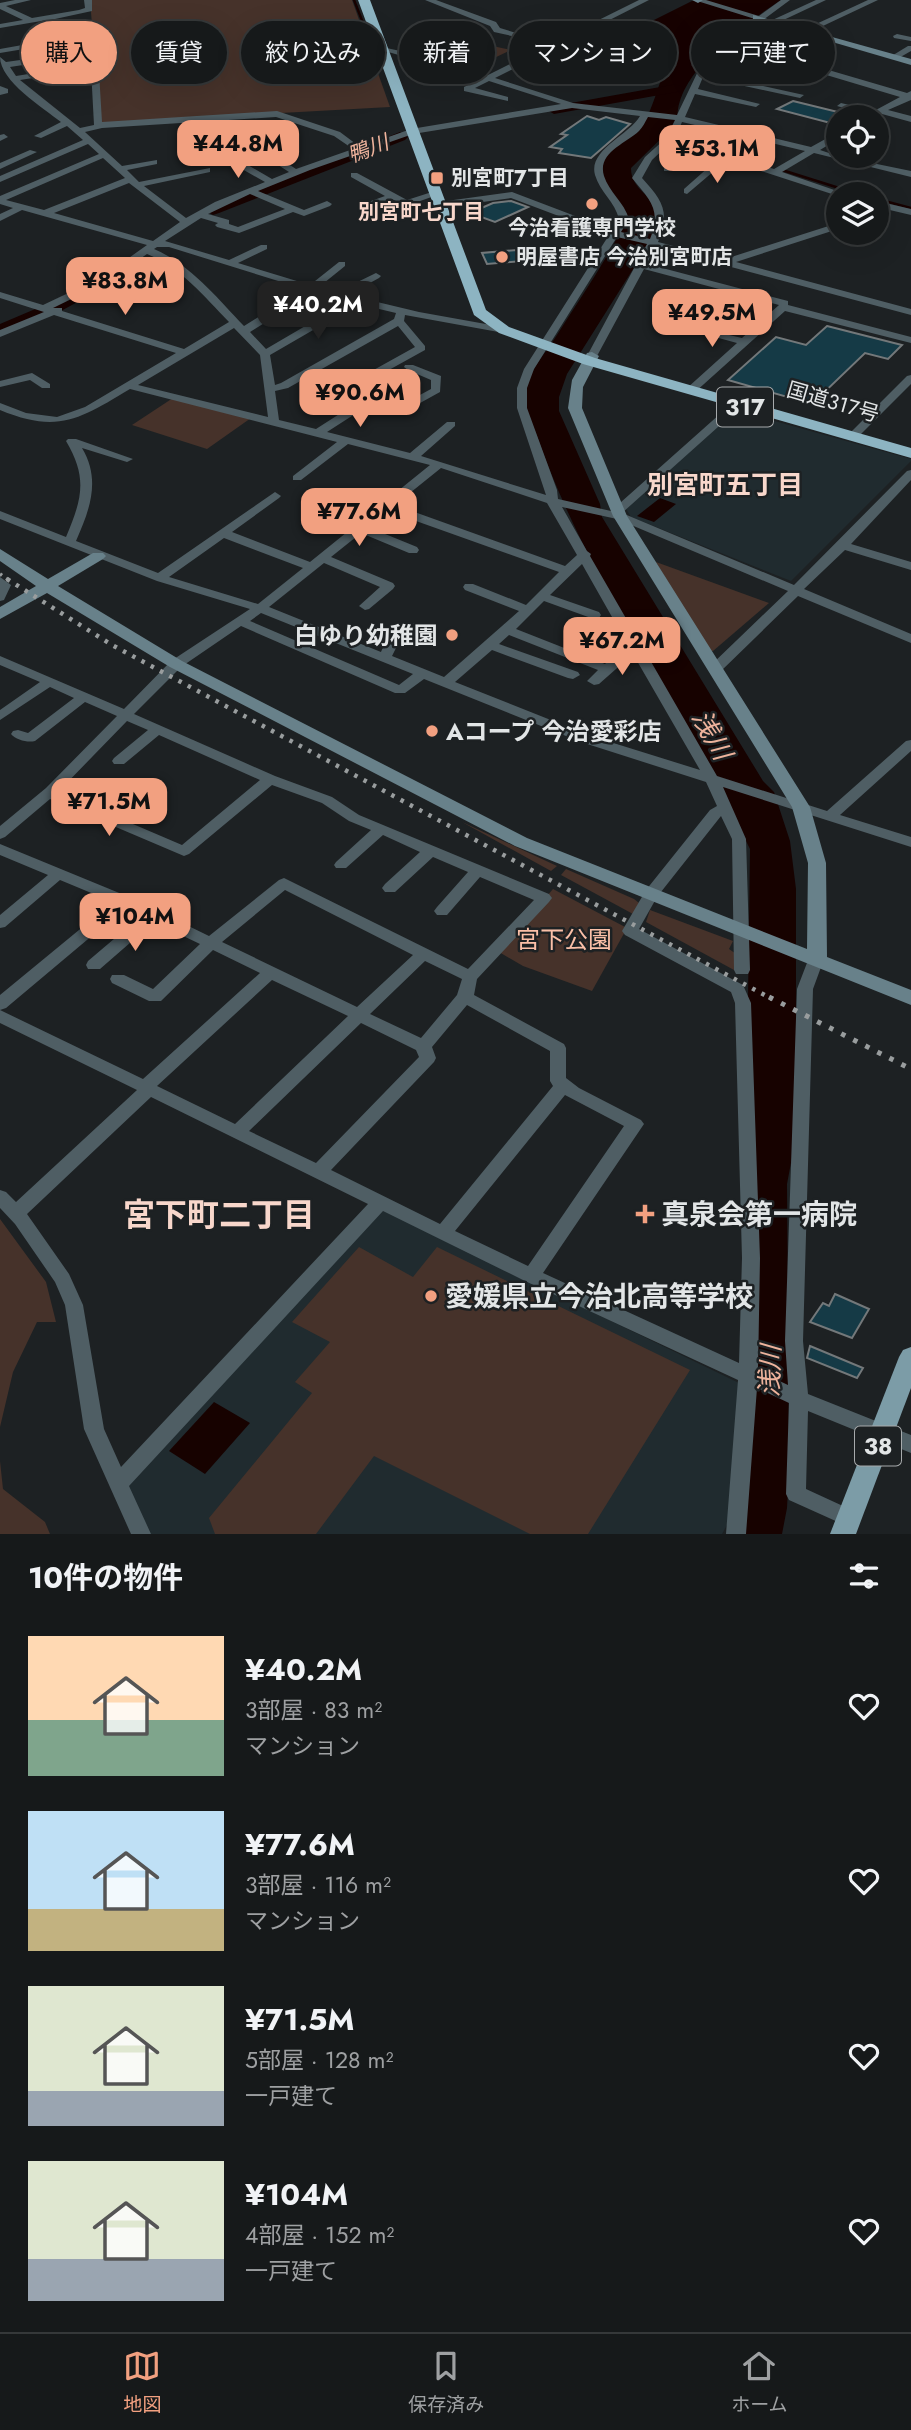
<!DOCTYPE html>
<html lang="ja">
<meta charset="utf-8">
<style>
body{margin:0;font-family:Jost,"Noto Sans JP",sans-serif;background:#232627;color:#f1f3f6;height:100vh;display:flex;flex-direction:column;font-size:26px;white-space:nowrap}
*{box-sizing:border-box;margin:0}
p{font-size:23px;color:#9ea0a2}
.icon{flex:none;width:38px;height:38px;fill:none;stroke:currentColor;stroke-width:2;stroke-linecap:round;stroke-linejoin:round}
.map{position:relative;height:1534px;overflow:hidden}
.side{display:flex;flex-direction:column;background:#16191a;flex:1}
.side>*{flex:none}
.top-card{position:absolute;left:21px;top:21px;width:870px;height:63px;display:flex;gap:14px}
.buttons{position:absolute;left:826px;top:105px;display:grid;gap:14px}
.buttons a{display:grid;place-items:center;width:63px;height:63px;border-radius:50%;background:#16191a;box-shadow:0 7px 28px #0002,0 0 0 2px #353839;font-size:35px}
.price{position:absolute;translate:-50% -60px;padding:0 16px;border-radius:14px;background:#f2a080;color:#111;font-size:23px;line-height:46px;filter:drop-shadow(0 2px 4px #0008)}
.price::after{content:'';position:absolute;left:50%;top:42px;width:21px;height:16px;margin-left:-10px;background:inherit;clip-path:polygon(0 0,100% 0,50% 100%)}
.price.on{background:#222;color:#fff}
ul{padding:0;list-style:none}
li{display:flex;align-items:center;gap:21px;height:175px;padding:0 28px}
li span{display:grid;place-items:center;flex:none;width:196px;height:140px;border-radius:0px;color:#555}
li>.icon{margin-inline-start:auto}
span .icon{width:84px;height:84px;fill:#fffc;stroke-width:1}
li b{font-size:30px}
h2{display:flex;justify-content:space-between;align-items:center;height:84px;padding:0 28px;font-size:30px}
.tag{padding:0 24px;border-radius:32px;background:#16191a;box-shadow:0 7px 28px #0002,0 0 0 2px #353839;font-size:24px;line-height:63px}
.tag.on{background:#f2a080;color:#111}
.menu{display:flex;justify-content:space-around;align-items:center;height:98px;border-top:2px solid #353839;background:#16191a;font-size:19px;color:#9ea0a2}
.menu a{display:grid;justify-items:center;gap:4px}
.menu .on{color:#f2a080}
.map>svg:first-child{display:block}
.built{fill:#202b2f}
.green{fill:#46322a}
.water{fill:#170200}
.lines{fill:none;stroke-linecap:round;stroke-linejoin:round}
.stream{stroke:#170200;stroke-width:2.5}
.river{fill:#170200;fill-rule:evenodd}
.building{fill:#153a46;stroke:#73787a;stroke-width:2}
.street{fill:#4f5e64;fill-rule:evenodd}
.secondary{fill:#68818a;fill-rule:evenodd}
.primary{fill:#7c9ca7;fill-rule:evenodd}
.highway{fill:#8db4c2;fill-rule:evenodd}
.rail-far2{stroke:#999d9e;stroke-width:3.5;stroke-dasharray:2.5 5;stroke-linecap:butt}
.rail-far1{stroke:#999d9e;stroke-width:4.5;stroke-dasharray:3.5 7;stroke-linecap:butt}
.rail{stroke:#999d9e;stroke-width:5;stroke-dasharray:4.5 9;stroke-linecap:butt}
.poi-dot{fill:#f2a080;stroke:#1d2123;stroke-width:2.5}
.labels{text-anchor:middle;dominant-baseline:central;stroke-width:5;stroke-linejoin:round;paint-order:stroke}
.far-water-label{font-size:21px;font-style:italic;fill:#eeb39c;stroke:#1d2123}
.far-poi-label{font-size:21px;font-weight:bold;fill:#e2e5e6;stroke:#1d2123;text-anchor:start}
.far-neighbourhood-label{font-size:21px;font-weight:bold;fill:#f8d7cb;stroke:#1d2123}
.far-street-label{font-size:21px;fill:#e2e5e6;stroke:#1d2123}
.shield{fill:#1d2123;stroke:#a7aaac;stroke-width:2}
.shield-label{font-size:23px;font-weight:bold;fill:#e2e5e6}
.poi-label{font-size:24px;font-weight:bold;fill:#e2e5e6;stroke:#1d2123;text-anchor:end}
.park-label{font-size:24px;fill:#fabfa7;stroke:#1d2123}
.neighbourhood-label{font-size:26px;font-weight:bold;fill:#f8d7cb;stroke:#1d2123}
.water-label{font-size:26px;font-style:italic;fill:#eeb39c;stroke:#1d2123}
.near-poi-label{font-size:28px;font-weight:bold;fill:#e2e5e6;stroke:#1d2123;text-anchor:start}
.near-neighbourhood-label{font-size:32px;font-weight:bold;fill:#f8d7cb;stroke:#1d2123}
</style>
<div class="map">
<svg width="911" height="1534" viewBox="0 0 911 1534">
<rect width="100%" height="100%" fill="#1d2123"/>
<g class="built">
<path d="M735,410L911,459V461L791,581L631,517L626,509Z"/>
<path d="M382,1210L739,1383L732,1516L722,1534H150L127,1484Z"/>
</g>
<g class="green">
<path d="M90,0H352L390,107L100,123Z"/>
<path d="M483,44L511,50L475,67L455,62Z"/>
<path d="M173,398L251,418L207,449L132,425Z"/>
<path d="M656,562L769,603L713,651H708Z"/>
<path d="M462,822L557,866L551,871Z"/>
<path d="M566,869L634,899L639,903L633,914L561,875Z"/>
<path d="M553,889L627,928L592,991L523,966L499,952Z"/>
<path d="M650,910L733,941L729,949L739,956L734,970L646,922Z"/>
<path d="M0,1219L46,1282L56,1322H37L13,1372L0,1427Z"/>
<path d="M359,1247L413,1277L437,1247L690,1370L588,1534H530L374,1456L316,1534H215L209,1518L312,1393L295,1382L330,1342L292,1322Z"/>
<path d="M0,1461L3,1489L45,1522L50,1534H0Z"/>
</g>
<g class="water">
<path d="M694,0H781C746,23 672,74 678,122L631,168C631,197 666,191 652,239L567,374L559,397V411L600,504L602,517L763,781L774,792L790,841L796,889V1136L787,1184L789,1469L787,1508L782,1534H741L750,849C683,710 588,582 537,436C532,422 522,404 525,390C530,370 546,352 557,335C581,297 608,258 628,217C621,203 609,193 603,180C590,153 630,143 642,126C651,112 655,96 661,80L591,57V54L614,45L610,42L637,26H653L656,23L652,21Z"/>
<path d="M660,498L676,504L654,522L637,516Z"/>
<path d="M214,1402L250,1423L205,1474L169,1451Z"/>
</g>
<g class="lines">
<g class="stream">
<path d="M354,0L363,23"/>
<path d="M786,168L782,170L858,194"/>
<path d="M877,199L911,208"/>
</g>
<g class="river">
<path d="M677,84L684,88L682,91L554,114L547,110L554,106Z"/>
<path d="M400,132L408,137L405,140L219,213L213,215L205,210Z"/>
<path d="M125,264L134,269L131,273L59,312L0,335V324L47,304Z"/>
</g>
</g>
<g class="building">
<path d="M793,101L838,112V125L777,109Z"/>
<path d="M587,116L599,120L606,117L630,124L591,158L559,153L562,149L550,147L567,135L561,134Z"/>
<path d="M511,201L528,207L495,222L470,213L493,203Z"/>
<path d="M517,250L523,261L487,264L482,253Z"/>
<path d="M827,326L902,345L888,359L865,353L812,404L728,380L776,337L806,345Z"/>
<path d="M835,1294L869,1309L852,1338L810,1322L823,1303L829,1306Z"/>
<path d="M810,1346L863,1368L857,1378L807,1358Z"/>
</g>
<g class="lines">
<g class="street">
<path d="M15,0H31L6,6L32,18L79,10L85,8L84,0H92V11L55,19L68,30L89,26L93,28L73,33L98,55L102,122L277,111L340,132L360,147L411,129L561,104L489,81L475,88L508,97V101L464,91V87L481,79L378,49L382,47L437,59L488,75L639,0H649L495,78L573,103L677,115L701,65L724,41L755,19L694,0H706L759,16L781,0H790L733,42L907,93L911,91V100L888,110L911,116V122L882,114L876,117H866L868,115L837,106L841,103L874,111L900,97L729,46L705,73L804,95L800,98L703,77L698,89L760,104L756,107L695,94L685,117L811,147L838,132V139L820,150L838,156L911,171V177L814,153L782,172L846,194L838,196L727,160L687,194L684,193V189L719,158L694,150L670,171H664V167L687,147L671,142L652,160L642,178C662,200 671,212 658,242L725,259L838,223V229L736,262L911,309V315L656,247L647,264L788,301V305L911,337V343L785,311L694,393H686V389L737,343L682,328V324L742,338L779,305L644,269L597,356L596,358H588L587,356L647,244L617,237L534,369L527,388V408L557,490L558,499L611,511L739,397H747V401L622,513L794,585L907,471L911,470V480L851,544L911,562V570L845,550L804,589L911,634V643L798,596L720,672H710L708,669L710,666L788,591L617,519L562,507L587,551L591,554L590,556L717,776L827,811L906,741L911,740V751L840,815L911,837V847L723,787L746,839L750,970L748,974H736L734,970L732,839L721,816L657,897L639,929L743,985L751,1003L760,1258L758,1371L788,1385L785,1341L797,989L810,955H822L824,959L813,989L803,1341L808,1394L911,1435V1453L808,1411L806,1489L856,1512L859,1518L856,1524L849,1527L789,1500L786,1494L789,1403L757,1388L746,1534H726L738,1380L525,1281L383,1211L129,1486L151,1534H131L84,1429L65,1305L55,1282L15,1224L0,1208V1190L6,1192L16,1202L137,1090L0,1023V1010L143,1079L260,973L213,950L161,1001H149L112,983L110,979L112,975H124L153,989L200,944L154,922L100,969H88L86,965L88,961L141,916L125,908L6,1008L0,1010V995L113,902L60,880L5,927L0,928V915L48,875L0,855V844L129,897L209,936L279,880L284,878L468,969L534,900L480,877L447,915H437L434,911L437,907L468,872L433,857L395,892H385L382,888L385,884L420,852L383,835L346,868H336L334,865L336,862L371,830L349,821L322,803L272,785L189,854L184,856L50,799L5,837L0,839V826L46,788L117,716L85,702L35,741C28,743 16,740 11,734L13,731L18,730L28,733L74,698L50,687L0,720V710L40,682L0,665V656L124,709L171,661L250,609L157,581L0,519V511L66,537C82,499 88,478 66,441L68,439H76L133,459L127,462L82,448C101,480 90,509 76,541L158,573L275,492L281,496L279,498L232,532L310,562L430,465L348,444L301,480H293V476L337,442L130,389C80,419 58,434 0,410V403L26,413L57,417L85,407L176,353L54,315L0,337V330L44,312L0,298V292L43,305L102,277L147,245L22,210L0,221V214L13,208L0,204V196L99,154L88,144L0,182V176L83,140L67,126L41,138L34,136L61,122C43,108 0,81 0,57L6,62L84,51L72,41L0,53V49L67,37L47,20L0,28V24L23,20L0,9V3ZM89,55L90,64L16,76L10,67ZM91,69L94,125L80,128L20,80ZM572,108L640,116C628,136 588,150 595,175C600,192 615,202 619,219L612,230L512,192L439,202L434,205L439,208L511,198L609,235L524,369L517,388V408L546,495L421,456L455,426V422H447L410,453L327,432L417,374L431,380V389L394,409V413H402L440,392L441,376L413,365H405L404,367L408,370L316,429L279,420L275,391L288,388L398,326L415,347L334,392V396H342L425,350V346L404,321L405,315L504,333L508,332V328L419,312L348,295L379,278L381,276L376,273L337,292L319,287L345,266V262H339L310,285L238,263L267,249V245H261L229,260L165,241L201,218L218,223L215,225L217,227L239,233L293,212L304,216L330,206L332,204L327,201L304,210L258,191L310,170L413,134ZM276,117L334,136L353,149L296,169L281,159H275V163L289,172L272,179L220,149H214V153L265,182L215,202L186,218L144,186L210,172V168L139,182L127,170L157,164V160L122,166L85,132L102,128ZM648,117L675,120L666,138L645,157L632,178C650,200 662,210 650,239L621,232L629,219C624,202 609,192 604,176C597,153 625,144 639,131C643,127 645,122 648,117ZM682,122L805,151L774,169L675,138ZM103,158L125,178L44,210L6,200ZM129,183L180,222L153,241L54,213ZM250,194L285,209L238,227L229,224V220L208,214ZM157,247H169L304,289L244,326C217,298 191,265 154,249ZM147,254C181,268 204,296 229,322L184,349L62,311V308H53L108,281ZM314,292L348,301L266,349L250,332ZM358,304L396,313L394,319L281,383L275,385L270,355ZM234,328L260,355L268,417L138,385ZM441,468L547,503L577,555L565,566L395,505ZM388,511L559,572L526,605L473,584H465L463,587L465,590L519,611L444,677L392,656L397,646L418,629L419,626L418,623C403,621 387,639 381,652L269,607L324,563L380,587L359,606L365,610L369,609L393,589L395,586L393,583L331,557L361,533L409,553H417L419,550L417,547L368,527ZM224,538L303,568L258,604L169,577ZM582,564L629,647L621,648L605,664L516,629L544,601L591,618H599L601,615L599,612L550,595ZM261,613L413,674L399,685L250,621ZM241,626L395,693H405L424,679L581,742L706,782L717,806L710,810L646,890L622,931L625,935L731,992L735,1003L742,1258L739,1363L543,1273L644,1124L641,1120L579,1088L566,1078V1048L564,1044L474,995L477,979L549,902L552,898L549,894L359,815L332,797L275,776L134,714L181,667ZM509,635L598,670L587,681L594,685L599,684L633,654L700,770L591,736L455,682L492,650L568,678L573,679L580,675L578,672L499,644ZM127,721L148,730L114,758L112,761L114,764H124L159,735L260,780L182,845L58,792ZM285,890L413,955L357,1007L222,942ZM425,961L462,979L457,995L421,1038L370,1014ZM272,980L348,1016L235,1124L157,1086ZM467,1005L550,1051V1081L553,1086L440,1224L331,1170L434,1062L436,1058L432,1047ZM361,1023L416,1050L419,1057L316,1163L249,1131ZM565,1095L624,1126L528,1266L455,1231ZM151,1097L368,1204L121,1467L104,1429L83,1305L69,1274L27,1214Z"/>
<path d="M425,0H436L496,22L500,28L529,37L525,39L494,32L490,26Z"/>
<path d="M816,0H826L775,24L768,22Z"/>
<path d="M868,0H878L808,33L801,31Z"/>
<path d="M328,32L376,33L382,38L378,40L312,47L302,46L296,38ZM328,36L364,37L312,43L305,40Z"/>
<path d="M897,34L911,37V41L894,38L893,36Z"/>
<path d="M908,46H911V51L897,59L890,57Z"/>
<path d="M0,86L8,89V93L0,95Z"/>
<path d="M4,134L8,137L0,141V135Z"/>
<path d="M30,150L37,152L0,169V163Z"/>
<path d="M351,173H357L407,200L435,191L440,194L406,206L392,199L363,210L360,209V205L385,196L351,177Z"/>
<path d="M877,201L911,209V215L877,207Z"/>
<path d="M32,373L50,384V388H42L30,380L0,387V381Z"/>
<path d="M911,375V384L856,439H848V435L907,376Z"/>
<path d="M0,577L11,585L4,600L0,601Z"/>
</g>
<g class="secondary">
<path d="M692,0H703L698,3Z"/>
<path d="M753,15L911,59V65L753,19Z"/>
<path d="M592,352L599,356L583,387L582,408L627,516L810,807L826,863L827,957L911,990V1005L515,846L170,667L47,593L0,619V607L36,586L0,561V549L48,579L93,553H103L106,556L103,559L58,586L182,661L527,838L807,949L808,863L792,807L613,516L568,408L572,380L587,353Z"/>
</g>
<path class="primary" d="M911,1347V1388L856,1534H830L899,1357L903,1350Z"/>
<path class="highway" d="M358,0H370L486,310L509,327L595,358L911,448V458L583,364L499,333L474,315Z"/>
<path class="rail-far2" d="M0,574L10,581"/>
<path class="rail-far1" d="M7,579L112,645L772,999"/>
<path class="rail" d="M769,997L911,1069"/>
</g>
<g class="poi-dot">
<rect x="430" y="171" width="14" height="14" rx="3.5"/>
<circle cx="592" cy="204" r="7"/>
<circle cx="502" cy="257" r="7"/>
<circle cx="452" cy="635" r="7"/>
<circle cx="432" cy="731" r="7"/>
<path d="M641.5 1203.5h7v7h7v7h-7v7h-7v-7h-7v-7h7z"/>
<circle cx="431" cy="1296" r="7"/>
</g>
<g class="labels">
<g class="far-water-label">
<text transform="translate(368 149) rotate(-21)">鴨川</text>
</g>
<g class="far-poi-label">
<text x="451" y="178">別宮町7丁目</text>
<text x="592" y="228" text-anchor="middle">今治看護専門学校</text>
<text x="516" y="257">明屋書店 今治別宮町店</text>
</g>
<g class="far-neighbourhood-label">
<text x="421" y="212">別宮町七丁目</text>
</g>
<g class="far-street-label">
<text transform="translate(833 402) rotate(16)">国道317号</text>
</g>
<g class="shield">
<rect x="717" y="387.5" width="56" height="39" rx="5"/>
<rect x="855" y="1426.5" width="46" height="39" rx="5"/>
</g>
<g class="shield-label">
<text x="745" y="407">317</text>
<text x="878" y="1446">38</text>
</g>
<g class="poi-label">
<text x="438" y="635">白ゆり幼稚園</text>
<text x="446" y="731" text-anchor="start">Aコープ 今治愛彩店</text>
</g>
<g class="park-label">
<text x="564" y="939">宮下公園</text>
</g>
<g class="neighbourhood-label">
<text x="725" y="485">別宮町五丁目</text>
</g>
<g class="water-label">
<text transform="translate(712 735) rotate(61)">浅川</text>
<text transform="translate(770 1371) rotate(-88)">浅川</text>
</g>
<g class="near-poi-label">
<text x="661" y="1214">真泉会第一病院</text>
<text x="445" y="1296">愛媛県立今治北高等学校</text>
</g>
<g class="near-neighbourhood-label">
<text x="219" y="1215">宮下町二丁目</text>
</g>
</g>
</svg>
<div class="buttons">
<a><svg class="icon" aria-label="locate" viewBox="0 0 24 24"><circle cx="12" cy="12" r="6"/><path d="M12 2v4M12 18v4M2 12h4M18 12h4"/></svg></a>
<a><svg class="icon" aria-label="layers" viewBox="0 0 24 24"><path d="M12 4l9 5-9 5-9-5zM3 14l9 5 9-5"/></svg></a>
</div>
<b class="price" style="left:238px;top:180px">¥44.8M</b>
<b class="price" style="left:717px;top:185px">¥53.1M</b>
<b class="price" style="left:125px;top:317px">¥83.8M</b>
<b class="price on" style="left:318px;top:341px">¥40.2M</b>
<b class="price" style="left:712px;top:349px">¥49.5M</b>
<b class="price" style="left:360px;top:429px">¥90.6M</b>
<b class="price" style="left:359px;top:548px">¥77.6M</b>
<b class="price" style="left:622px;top:677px">¥67.2M</b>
<b class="price" style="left:109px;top:838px">¥71.5M</b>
<b class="price" style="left:135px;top:953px">¥104M</b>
<div class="top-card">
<a class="tag on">購入</a>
<a class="tag">賃貸</a>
<a class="tag">絞り込み</a>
<a class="tag">新着</a>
<a class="tag">マンション</a>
<a class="tag">一戸建て</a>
</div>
</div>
<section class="side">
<h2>10件の物件<svg class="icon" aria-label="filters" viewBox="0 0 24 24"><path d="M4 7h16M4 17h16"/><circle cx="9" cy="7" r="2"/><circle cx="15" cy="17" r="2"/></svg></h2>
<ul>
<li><span style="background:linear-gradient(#ffd9b3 60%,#7fa58c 0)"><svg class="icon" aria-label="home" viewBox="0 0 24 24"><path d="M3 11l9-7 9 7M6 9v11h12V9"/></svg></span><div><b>¥40.2M</b><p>3部屋 · 83 m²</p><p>マンション</p></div><svg class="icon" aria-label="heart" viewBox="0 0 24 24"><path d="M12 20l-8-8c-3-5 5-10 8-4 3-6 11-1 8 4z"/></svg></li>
<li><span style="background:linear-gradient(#bfe0f5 70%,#c2b280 0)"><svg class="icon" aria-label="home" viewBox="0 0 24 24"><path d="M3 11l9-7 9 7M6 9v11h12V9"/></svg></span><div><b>¥77.6M</b><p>3部屋 · 116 m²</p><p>マンション</p></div><svg class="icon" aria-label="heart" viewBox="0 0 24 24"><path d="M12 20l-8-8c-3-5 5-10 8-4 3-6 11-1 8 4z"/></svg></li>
<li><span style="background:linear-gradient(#dfe7d0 75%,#9aa5b1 0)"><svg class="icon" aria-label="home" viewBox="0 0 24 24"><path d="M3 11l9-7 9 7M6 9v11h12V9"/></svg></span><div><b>¥71.5M</b><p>5部屋 · 128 m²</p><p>一戸建て</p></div><svg class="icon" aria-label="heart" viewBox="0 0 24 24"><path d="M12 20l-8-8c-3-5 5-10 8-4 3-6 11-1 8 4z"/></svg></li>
<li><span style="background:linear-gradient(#dfe7d0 70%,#9aa5b1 0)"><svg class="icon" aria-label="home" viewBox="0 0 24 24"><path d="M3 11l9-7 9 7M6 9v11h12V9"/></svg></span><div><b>¥104M</b><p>4部屋 · 152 m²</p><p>一戸建て</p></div><svg class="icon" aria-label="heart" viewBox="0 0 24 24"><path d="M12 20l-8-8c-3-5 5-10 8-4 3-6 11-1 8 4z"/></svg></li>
</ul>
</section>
<nav class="menu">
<a class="on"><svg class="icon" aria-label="map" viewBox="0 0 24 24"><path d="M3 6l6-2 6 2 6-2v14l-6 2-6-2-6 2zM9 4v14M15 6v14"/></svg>地図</a>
<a><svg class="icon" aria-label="saved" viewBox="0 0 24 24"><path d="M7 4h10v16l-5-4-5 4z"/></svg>保存済み</a>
<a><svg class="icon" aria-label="home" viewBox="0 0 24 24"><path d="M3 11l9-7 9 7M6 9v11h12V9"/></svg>ホーム</a>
</nav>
